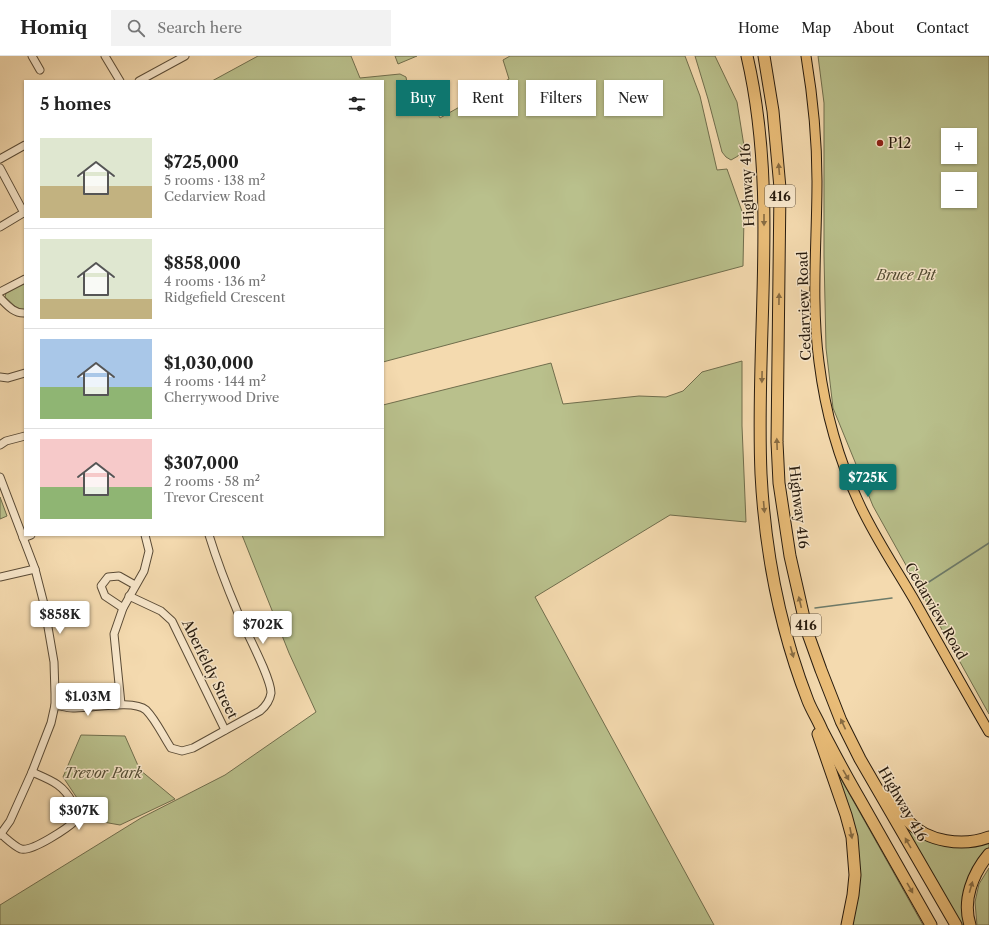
<!DOCTYPE html>
<meta charset="utf-8">
<style>
body{margin:0;font-family:"Libre Caslon Text",serif;background:#f2f2f2;color:#222;height:100vh;display:flex;flex-direction:column;font-size:15px;white-space:nowrap}
*{box-sizing:border-box;margin:0}
p{font-size:13px;color:#767676}
.icon{flex:none;width:22px;height:22px;fill:none;stroke:currentColor;stroke-width:2;stroke-linecap:round;stroke-linejoin:round}
.map{position:relative;flex:1;overflow:hidden}
.drawer{position:absolute;left:24px;top:24px;width:360px;height:456px;display:flex;flex-direction:column;background:#fff;border-radius:0px;box-shadow:0 1px 3px #0004}
.drawer>*{flex:none}
.guide{position:absolute;left:396px;top:24px;width:380px;height:36px;display:flex;gap:8px}
.fabs{position:absolute;left:941px;top:72px;display:grid;gap:8px}
.fabs a{display:grid;place-items:center;width:36px;height:36px;border-radius:0px;background:#fff;box-shadow:0 1px 3px #0004;font-size:20px}
.price{position:absolute;translate:-50% -34px;padding:0 9px;border-radius:4px;background:#fff;color:#222;font-size:13px;line-height:26px;filter:drop-shadow(0 1px 2px #0008)}
.price::after{content:'';position:absolute;left:50%;top:24px;width:12px;height:9px;margin-left:-6px;background:inherit;clip-path:polygon(0 0,100% 0,50% 100%)}
.price.on{background:#0f766e;color:#fff}
ul{padding:0;list-style:none}
li{display:flex;align-items:center;gap:12px;height:100px;padding:0 16px}
li+li{border-top:1px solid #e0e0e0}
li span{display:grid;place-items:center;flex:none;width:112px;height:80px;border-radius:0px;color:#555}
li>.icon{margin-inline-start:auto}
span .icon{width:48px;height:48px;fill:#fffc;stroke-width:1}
li b{font-size:17px}
h2{display:flex;justify-content:space-between;align-items:center;height:48px;padding:0 16px;font-size:17px}
.chip{padding:0 14px;border-radius:0px;background:#fff;box-shadow:0 1px 3px #0004;font-size:14px;line-height:36px}
.chip.on{background:#0f766e;color:#fff}
header{display:flex;align-items:center;gap:24px;box-sizing:border-box;height:56px;padding:0 20px;background:#fff;border-bottom:1px solid #e0e0e0}
header strong{font-size:19px}
nav{display:flex;gap:22px;margin-inline-start:auto;font-size:14px}
.search{width:280px;height:36px;background:#f2f2f2;display:flex;align-items:center;gap:10px;box-sizing:border-box;padding:0 14px;border-radius:0px;color:#767676;font-size:15px}
.map>svg:first-child{display:block}
.green{fill:#b9c08c;stroke:#706e4d;fill-rule:evenodd}
.lines{fill:none;stroke-linecap:round;stroke-linejoin:round}
.stream{stroke:#6d7b6a;stroke-width:1.5}
.minor-casing{stroke:#5a4b36;stroke-width:9}
.major-casing{stroke:#271b0e;stroke-width:11}
.highway-casing{stroke:#271b0e;stroke-width:13}
.minor{stroke:#f8e7cb;stroke-width:7}
.major{stroke:#eabd78;stroke-width:9}
.highway{stroke:#eabd78;stroke-width:11}
.oneway{fill:#886c43}
.poi-dot{fill:#8f2418;stroke:#f8e7cb;stroke-width:1.5}
.labels{text-anchor:middle;dominant-baseline:central;stroke-width:3;stroke-linejoin:round;paint-order:stroke}
.shield{fill:#f8e7cb;stroke:#665847;stroke-width:1}
.shield-label{font-size:13px;font-weight:bold;fill:#271b0e}
.poi-label{font-size:14px;fill:#271b0e;stroke:#f8e7cb;text-anchor:start}
.street-label{font-size:14px;fill:#271b0e;stroke:#f8e7cb}
.park-label{font-size:14px;font-style:italic;fill:#534d34;stroke:#f8e7cb}
</style>
<header>
<strong>Homiq</strong>
<div class="search"><svg class="icon" aria-label="search" viewBox="0 0 24 24"><circle cx="10" cy="10" r="6"/><path d="M15 15l6 6"/></svg>Search here</div>
<nav><a>Home</a><a>Map</a><a>About</a><a>Contact</a></nav>
</header>
<div class="map">
<svg width="989" height="869" viewBox="0 0 989 869">
<rect width="100%" height="100%" fill="#f4daaf"/>
<filter id="stains"><feTurbulence type="fractalNoise" baseFrequency=".005" numOctaves="4"/><feColorMatrix values="0 0 0 0 .2 0 0 0 0 .09 0 0 0 0 .02 0 0 0 .5 -.17"/></filter>
<radialGradient id="worn" r=".72"><stop offset=".6" stop-color="#630" stop-opacity="0"/><stop offset="1" stop-color="#630" stop-opacity=".3"/></radialGradient>
<g class="green">
<path d="M258,0H351L360,22L400,18L406,21L409,38H426L440,62L509,23L503,4L510,0H685L700,40L717,114L727,113L744,161L743,210L383,306V25H212Z"/>
<path d="M395,0H417L398,8Z"/>
<path d="M695,0H715L737,46L744,90L738,100L731,104L726,101L722,96L708,43Z"/>
<path d="M818,0H989V658L873,450L833,352L826,292L824,200V47ZM948,79H970V101H948ZM948,123H970V145H948Z"/>
<path d="M25,227V254H19L5,241L6,237Z"/>
<path d="M742,305V370L746,466L670,459L535,541L714,869H0V849L141,762L225,719L316,656L289,597L242,479H383V349L551,307L563,348L639,340L666,341L683,335L702,316Z"/>
<path d="M0,441L7,460L0,463Z"/>
<path d="M81,679L125,680L140,714L175,743L120,769L103,766L87,757L63,721Z"/>
<path d="M832,707L923,869H849L858,826Z"/>
<path d="M897,756L920,780L989,783V792L979,803L967,869H961Z"/>
<path d="M989,812V869H977L975,846L979,828Z"/>
</g>
<g class="lines">
<g class="stream">
<path d="M918,533L989,487"/>
<path d="M815,552L892,542"/>
</g>
<defs>
<g id="minor">
<path d="M32,0L40,14"/>
<path d="M105,0L120,25"/>
<path d="M139,25L185,0"/>
<path d="M0,103L25,89"/>
<path d="M0,112L24,157"/>
<path d="M0,171L25,156"/>
<path d="M0,236L25,223"/>
<path d="M0,242C7,249 14,258 25,257"/>
<path d="M0,321L8,322L25,317"/>
<path d="M0,389L6,385L25,380"/>
<path d="M0,421L35,513L44,548L54,606L55,638V649L51,667L32,716L10,765L0,779"/>
<path d="M23,482L31,479"/>
<path d="M0,521L35,513"/>
<path d="M129,540L161,555L172,565L225,674"/>
<path d="M123,552L105,540L101,530L108,521L119,520L135,529"/>
<path d="M121,648L114,578L123,552L144,515L149,495L145,479"/>
<path d="M55,649C61,650 67,652 73,652C90,653 133,643 146,654C156,664 163,680 171,692L182,695L193,692L260,655C266,650 270,644 271,637C271,621 245,574 238,557C227,531 217,505 209,479"/>
<path d="M1,778C7,783 14,790 21,793C32,796 68,772 76,764C77,757 75,753 72,746C63,728 50,724 32,716"/>
</g>
<path id="major" d="M806,0C813,42 817,83 817,125C817,185 811,246 819,306C825,354 838,402 859,447C875,482 897,514 916,547C940,590 964,633 989,676"/>
<g id="highway">
<path d="M747,0C779,137 755,279 761,418C765,495 780,573 808,645C812,655 818,664 822,674C834,697 846,720 859,742C883,784 907,827 931,869"/>
<path d="M764,0L773,55L780,132L777,386L779,427L790,500L807,575L821,614L841,665L860,703L956,869"/>
<path d="M818,678L846,759L852,781L855,819L853,839L847,869"/>
<path d="M887,739C894,747 900,757 908,765C927,786 963,791 989,781"/>
<path d="M970,869C962,844 973,817 989,798"/>
</g>
</defs>
<use href="#minor" class="minor-casing"/>
<use href="#major" class="major-casing"/>
<use href="#highway" class="highway-casing"/>
<use href="#minor" class="minor"/>
<use href="#major" class="major"/>
<use href="#highway" class="highway"/>
</g>
<defs><path id="oneway-solid" d="M-6-.8H1V-3.2L6.5 0L1 3.2V.8H-6Z"/></defs>
<g class="oneway">
<use href="#oneway-solid" transform="translate(779 113) rotate(-95)"/>
<use href="#oneway-solid" transform="translate(764 164) rotate(90)"/>
<use href="#oneway-solid" transform="translate(779 243) rotate(-89)"/>
<use href="#oneway-solid" transform="translate(762 321) rotate(91)"/>
<use href="#oneway-solid" transform="translate(777 388) rotate(-92)"/>
<use href="#oneway-solid" transform="translate(764 451) rotate(85)"/>
<use href="#oneway-solid" transform="translate(800 546) rotate(-103)"/>
<use href="#oneway-solid" transform="translate(792 596) rotate(74)"/>
<use href="#oneway-solid" transform="translate(843 668) rotate(-115)"/>
<use href="#oneway-solid" transform="translate(846 719) rotate(60)"/>
<use href="#oneway-solid" transform="translate(851 777) rotate(79)"/>
<use href="#oneway-solid" transform="translate(908 787) rotate(-120)"/>
<use href="#oneway-solid" transform="translate(971 831) rotate(-74)"/>
<use href="#oneway-solid" transform="translate(910 832) rotate(60)"/>
</g>
<circle class="poi-dot" cx="880" cy="87" r="4"/>
<g class="labels">
<g class="shield">
<rect x="765" y="129" width="30" height="22" rx="3"/>
<rect x="791" y="558" width="30" height="22" rx="3"/>
</g>
<g class="shield-label">
<text x="780" y="140">416</text>
<text x="806" y="569">416</text>
</g>
<g class="poi-label">
<text x="888" y="87">P12</text>
</g>
<g class="street-label">
<text transform="translate(747 129) rotate(-93)">Highway 416</text>
<text transform="translate(804 250) rotate(-92)">Cedarview Road</text>
<text transform="translate(799 451) rotate(83)">Highway 416</text>
<text transform="translate(936 555) rotate(60)">Cedarview Road</text>
<text transform="translate(210 613) rotate(64)">Aberfeldy Street</text>
<text transform="translate(903 748) rotate(60)">Highway 416</text>
</g>
<g class="park-label">
<text x="906" y="219">Bruce Pit</text>
<text x="103" y="717">Trevor Park</text>
</g>
</g>
<rect width="100%" height="100%" filter="url(#stains)"/>
<rect width="100%" height="100%" fill="url(#worn)"/>
</svg>
<div class="fabs">
<a>+</a>
<a>−</a>
</div>
<b class="price on" style="left:868px;top:442px">$725K</b>
<b class="price" style="left:60px;top:579px">$858K</b>
<b class="price" style="left:263px;top:589px">$702K</b>
<b class="price" style="left:88px;top:661px">$1.03M</b>
<b class="price" style="left:79px;top:775px">$307K</b>
<div class="guide">
<a class="chip on">Buy</a>
<a class="chip">Rent</a>
<a class="chip">Filters</a>
<a class="chip">New</a>
</div>
<section class="drawer">
<h2>5 homes<svg class="icon" aria-label="filters" viewBox="0 0 24 24"><path d="M4 7h16M4 17h16"/><circle cx="9" cy="7" r="2"/><circle cx="15" cy="17" r="2"/></svg></h2>
<ul>
<li><span style="background:linear-gradient(#dfe7d0 60%,#c2b280 0)"><svg class="icon" aria-label="home" viewBox="0 0 24 24"><path d="M3 11l9-7 9 7M6 9v11h12V9"/></svg></span><div><b>$725,000</b><p>5 rooms · 138 m²</p><p>Cedarview Road</p></div></li>
<li><span style="background:linear-gradient(#dfe7d0 75%,#c2b280 0)"><svg class="icon" aria-label="home" viewBox="0 0 24 24"><path d="M3 11l9-7 9 7M6 9v11h12V9"/></svg></span><div><b>$858,000</b><p>4 rooms · 136 m²</p><p>Ridgefield Crescent</p></div></li>
<li><span style="background:linear-gradient(#a9c7e8 60%,#8fb573 0)"><svg class="icon" aria-label="home" viewBox="0 0 24 24"><path d="M3 11l9-7 9 7M6 9v11h12V9"/></svg></span><div><b>$1,030,000</b><p>4 rooms · 144 m²</p><p>Cherrywood Drive</p></div></li>
<li><span style="background:linear-gradient(#f6c9c9 60%,#8fb573 0)"><svg class="icon" aria-label="home" viewBox="0 0 24 24"><path d="M3 11l9-7 9 7M6 9v11h12V9"/></svg></span><div><b>$307,000</b><p>2 rooms · 58 m²</p><p>Trevor Crescent</p></div></li>
</ul>
</section>
</div>
